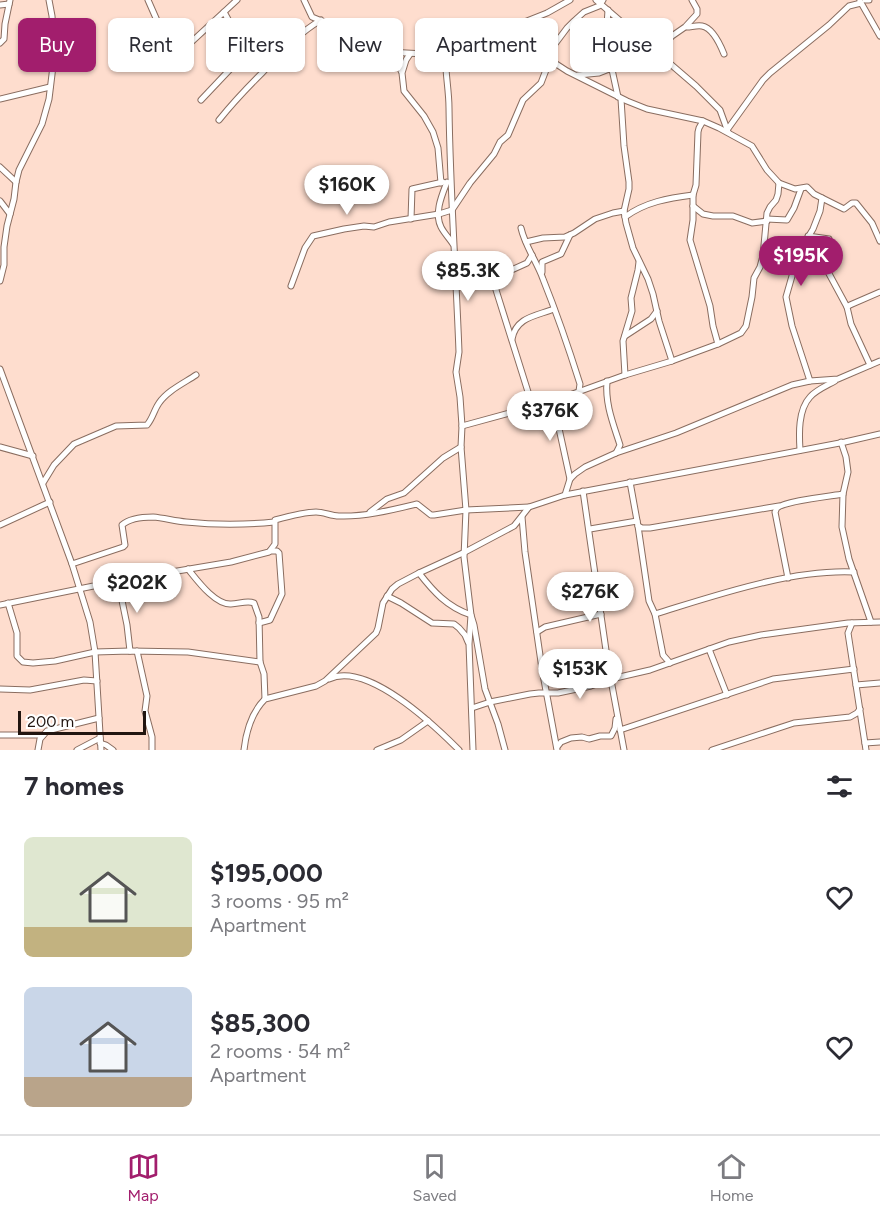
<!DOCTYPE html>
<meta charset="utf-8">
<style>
body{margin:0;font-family:Figtree,sans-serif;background:#f7f7f7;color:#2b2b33;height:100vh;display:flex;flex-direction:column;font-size:22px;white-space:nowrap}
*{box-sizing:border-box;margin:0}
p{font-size:20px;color:#7c7c81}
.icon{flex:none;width:33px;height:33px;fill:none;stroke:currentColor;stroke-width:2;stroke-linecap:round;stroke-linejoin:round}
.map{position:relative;height:750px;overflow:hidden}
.side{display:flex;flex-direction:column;background:#fff;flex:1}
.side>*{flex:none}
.top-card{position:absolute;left:18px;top:18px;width:844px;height:54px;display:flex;gap:12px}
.scale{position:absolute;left:18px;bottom:15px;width:128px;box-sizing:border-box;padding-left:6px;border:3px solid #211510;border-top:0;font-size:16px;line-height:21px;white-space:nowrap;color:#211510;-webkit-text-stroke:4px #fff;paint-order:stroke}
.price{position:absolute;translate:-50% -51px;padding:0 14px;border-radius:21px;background:#fff;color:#222;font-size:20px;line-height:39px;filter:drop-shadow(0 2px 3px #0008)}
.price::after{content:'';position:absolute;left:50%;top:36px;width:18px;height:14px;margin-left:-9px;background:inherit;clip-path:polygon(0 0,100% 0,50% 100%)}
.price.current{background:#a21e6d;color:#fff}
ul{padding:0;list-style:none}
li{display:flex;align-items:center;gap:18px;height:150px;padding:0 24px}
li span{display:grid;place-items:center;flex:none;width:168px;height:120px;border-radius:9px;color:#555}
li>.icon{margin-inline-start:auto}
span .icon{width:72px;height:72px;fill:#fffc;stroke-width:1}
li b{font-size:26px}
h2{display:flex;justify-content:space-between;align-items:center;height:72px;padding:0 24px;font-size:26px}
.chip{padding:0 21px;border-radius:9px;background:#fff;box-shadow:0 2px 4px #0004;font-size:21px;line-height:54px}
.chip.current{background:#a21e6d;color:#fff}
.tabs{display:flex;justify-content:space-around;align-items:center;height:84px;border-top:2px solid #e1e1e2;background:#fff;font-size:16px;color:#7c7c81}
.tabs a{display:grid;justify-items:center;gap:3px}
.tabs .current{color:#a21e6d}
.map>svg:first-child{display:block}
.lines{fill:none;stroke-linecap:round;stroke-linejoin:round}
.minor-casing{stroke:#8a6d60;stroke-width:7}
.minor{stroke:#fff;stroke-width:5}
</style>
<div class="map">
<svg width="880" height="750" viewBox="0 0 880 750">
<rect width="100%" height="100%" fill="#feddce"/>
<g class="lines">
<defs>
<g id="minor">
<path d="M148,0L174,59"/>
<path d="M304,0L312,17L329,24L338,37L347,45L389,52L424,54L446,51L461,47L547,13L570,0"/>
<path d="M596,0L696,86L720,110L728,132"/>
<path d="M865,0H869"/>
<path d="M860,1L880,36"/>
<path d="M0,5L9,4"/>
<path d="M608,10L606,42L618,97"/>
<path d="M224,12L235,32C252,38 266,40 276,58"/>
<path d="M687,27C691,27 697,25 702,26C713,28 720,44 724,54"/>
<path d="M54,41L88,33"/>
<path d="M0,43L4,39L5,24L10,0"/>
<path d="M657,52L672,36L685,27L697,14V9L692,0"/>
<path d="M395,53L401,71"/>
<path d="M410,54L406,60L402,73L404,91L424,116L433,132L438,148L441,183"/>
<path d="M173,59L237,0"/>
<path d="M578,75L599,73L655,51"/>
<path d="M0,99L50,87"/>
<path d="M621,99L624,146L629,182V189L624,211L626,223L633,248L648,279L653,294L659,321L672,361"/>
<path d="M201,100L236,63L271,49"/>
<path d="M219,120C232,104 246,89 261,74C280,54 297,34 321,20"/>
<path d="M703,121L699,128L698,132L696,185L693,195V220L690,240L710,306L713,326L718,344"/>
<path d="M727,130L763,80L770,73L829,25L849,6L861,3"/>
<path d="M0,167L16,182"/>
<path d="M447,182C442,195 434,213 441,227C444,233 449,238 453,244"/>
<path d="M0,201L10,214"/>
<path d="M693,206L703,214L713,216H733L752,223L767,221"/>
<path d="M625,217C645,202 669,198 693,195"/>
<path d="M411,219L412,189L443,182"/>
<path d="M767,219L787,220L794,208L801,189"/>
<path d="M521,228C525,246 537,262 543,279C557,314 569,349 580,384L579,391"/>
<path d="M808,236L829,239L827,270L847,307"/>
<path d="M526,242L543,238L565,237L574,233L595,219L613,213L624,211"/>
<path d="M532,255L527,263L496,277V290L529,395L535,405"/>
<path d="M542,272V262L561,254L570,235"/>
<path d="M0,281L4,265V247L7,226L14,199L16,182L19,170L42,124L49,99L54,58V42L52,16L49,0"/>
<path d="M291,286L305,248L313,236L344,229L364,226L374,227L389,222L439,214L452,210L470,183L494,154L500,142L508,135L523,100L541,83L546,70L548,54L552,48L567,28L574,21L584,12L599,6L603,0"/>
<path d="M625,336L651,319L657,311"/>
<path d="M512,339C516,317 536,316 554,309"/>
<path d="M870,365L851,324L847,307L850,305L880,292"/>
<path d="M0,369L72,564L90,622L95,652L101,750"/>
<path d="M625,375L623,341L632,311L631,298L638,270L639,262"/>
<path d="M607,381C605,404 613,423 620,445L616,453"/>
<path d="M810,381L792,326L786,297L796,262L804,244L813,229L820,211L822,198"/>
<path d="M553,401L570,479"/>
<path d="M462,426L553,401L625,375L672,361L718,344L741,333L746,326L752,297L754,278L760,267L763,256L767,213L770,207L776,200L778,194L779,183"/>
<path d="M841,442L846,457L848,472L843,494L842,527L849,559L871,622"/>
<path d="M0,447L33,456"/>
<path d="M800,450C799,434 798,410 810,397C816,390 826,386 835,381"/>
<path d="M630,482L638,526L649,601L655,614L663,655L670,663"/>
<path d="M43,483L54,465L74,444L116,426L147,425C153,418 154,410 159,403C167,391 184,383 196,375"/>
<path d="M583,491L608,664L624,750"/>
<path d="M565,495L570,479L575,474L585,467L616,453L676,433L792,385L810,381L838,379L880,361"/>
<path d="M370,512L387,499L404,493L443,458L461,447"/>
<path d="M522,517L525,552L542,669L557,750"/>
<path d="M0,525L50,502"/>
<path d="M638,526L642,528H650L779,506"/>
<path d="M590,529L637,521"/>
<path d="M72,564L123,547L125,545L122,525C130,518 143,517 153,517C164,518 175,521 186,522C215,525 245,525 274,522"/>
<path d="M188,569C197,580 215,605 231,604C239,604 247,600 254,603L259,617L260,662L264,674L265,699"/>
<path d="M419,573C433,591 447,607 471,615L474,625L485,689L498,724L505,750"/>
<path d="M788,578L775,512C776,511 776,509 777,508C784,501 832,496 843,494"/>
<path d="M118,581L127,625L130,651"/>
<path d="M387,596L401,603L432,623L454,624L459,628L465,635L468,642"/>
<path d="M8,603L17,633V656L23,662L33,663L55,661L95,652L130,651L188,652L260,662"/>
<path d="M0,605L118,581L231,562L269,552L275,544V520C286,517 305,512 316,512C324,512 331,516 339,516C364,517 392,510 417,504L431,515H434L466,510L529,507"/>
<path d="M655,614C714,596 791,569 854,572"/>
<path d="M259,623L270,620L282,594L279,553L277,551H270"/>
<path d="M852,623L848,633L866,750"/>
<path d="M537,632L545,627L601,614"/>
<path d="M709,649L727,695"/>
<path d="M137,651L147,696L145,711L152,737V750"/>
<path d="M329,679C367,661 434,725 459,750"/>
<path d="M856,685L880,683"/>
<path d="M0,689L30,690L84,680L97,681"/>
<path d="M472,708L490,702L530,694L539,693H558L591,686L611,679L650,670L729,642L761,635L848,623L880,622"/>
<path d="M620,730L773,679L854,669"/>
<path d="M0,735H43"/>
<path d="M100,743L106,745L113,750"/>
<path d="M865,743L880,742"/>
<path d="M557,747L561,742L571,738L582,737L589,739L600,736H611L615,728L616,719"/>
<path d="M38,750L40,739L47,731L99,718"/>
<path d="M77,750L100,738"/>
<path d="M244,750C246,732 252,712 265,699L316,686L325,681L376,633L378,628L383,603L392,589L398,584L419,573L465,552L514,526L529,507L565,495L845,442L880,434"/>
<path d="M377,750L401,740L428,721"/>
<path d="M473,750L469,644L471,615L464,557L466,510L461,447L462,426L460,397L456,372L459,352C456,271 450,190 449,108C449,88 444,68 446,49L457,38L481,27H488L500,31L514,40L530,47L567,71L627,101L647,109L703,121L719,128L752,146L767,170L779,183L795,189L807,187L814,194L844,209L852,203H856L872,223L880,241"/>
<path d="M712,750L794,723L850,717L857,713L860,709"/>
</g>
</defs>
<use href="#minor" class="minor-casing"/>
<use href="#minor" class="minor"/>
</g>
</svg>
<div class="scale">200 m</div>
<b class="price" style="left:347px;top:216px">$160K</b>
<b class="price current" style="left:801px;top:287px">$195K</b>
<b class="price" style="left:468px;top:302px">$85.3K</b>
<b class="price" style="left:550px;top:442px">$376K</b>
<b class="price" style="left:137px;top:614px">$202K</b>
<b class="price" style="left:590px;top:623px">$276K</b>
<b class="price" style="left:580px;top:700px">$153K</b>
<div class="top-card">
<a class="chip current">Buy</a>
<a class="chip">Rent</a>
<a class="chip">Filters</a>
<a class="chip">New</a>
<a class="chip">Apartment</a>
<a class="chip">House</a>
</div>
</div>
<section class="side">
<h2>7 homes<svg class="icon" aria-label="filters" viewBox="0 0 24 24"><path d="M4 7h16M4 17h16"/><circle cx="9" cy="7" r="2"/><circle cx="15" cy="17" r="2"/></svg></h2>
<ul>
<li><span style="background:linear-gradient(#dfe7d0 75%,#c2b280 0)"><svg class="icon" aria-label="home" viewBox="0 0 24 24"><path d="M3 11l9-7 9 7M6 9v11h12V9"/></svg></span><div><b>$195,000</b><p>3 rooms · 95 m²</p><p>Apartment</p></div><svg class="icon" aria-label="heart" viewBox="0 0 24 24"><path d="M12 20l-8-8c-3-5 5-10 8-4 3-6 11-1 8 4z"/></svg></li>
<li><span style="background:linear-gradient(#c9d6e8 75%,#b9a48a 0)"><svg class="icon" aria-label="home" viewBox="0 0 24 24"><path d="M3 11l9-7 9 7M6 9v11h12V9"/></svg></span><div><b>$85,300</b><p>2 rooms · 54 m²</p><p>Apartment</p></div><svg class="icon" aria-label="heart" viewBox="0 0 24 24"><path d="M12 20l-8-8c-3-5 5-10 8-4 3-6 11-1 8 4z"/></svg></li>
</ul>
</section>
<nav class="tabs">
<a class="current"><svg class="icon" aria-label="map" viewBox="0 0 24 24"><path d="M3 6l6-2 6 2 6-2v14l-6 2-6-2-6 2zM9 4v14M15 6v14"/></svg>Map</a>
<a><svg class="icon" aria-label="saved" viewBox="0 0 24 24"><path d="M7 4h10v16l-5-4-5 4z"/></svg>Saved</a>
<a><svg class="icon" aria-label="home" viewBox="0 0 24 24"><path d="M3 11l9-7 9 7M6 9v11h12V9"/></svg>Home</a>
</nav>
